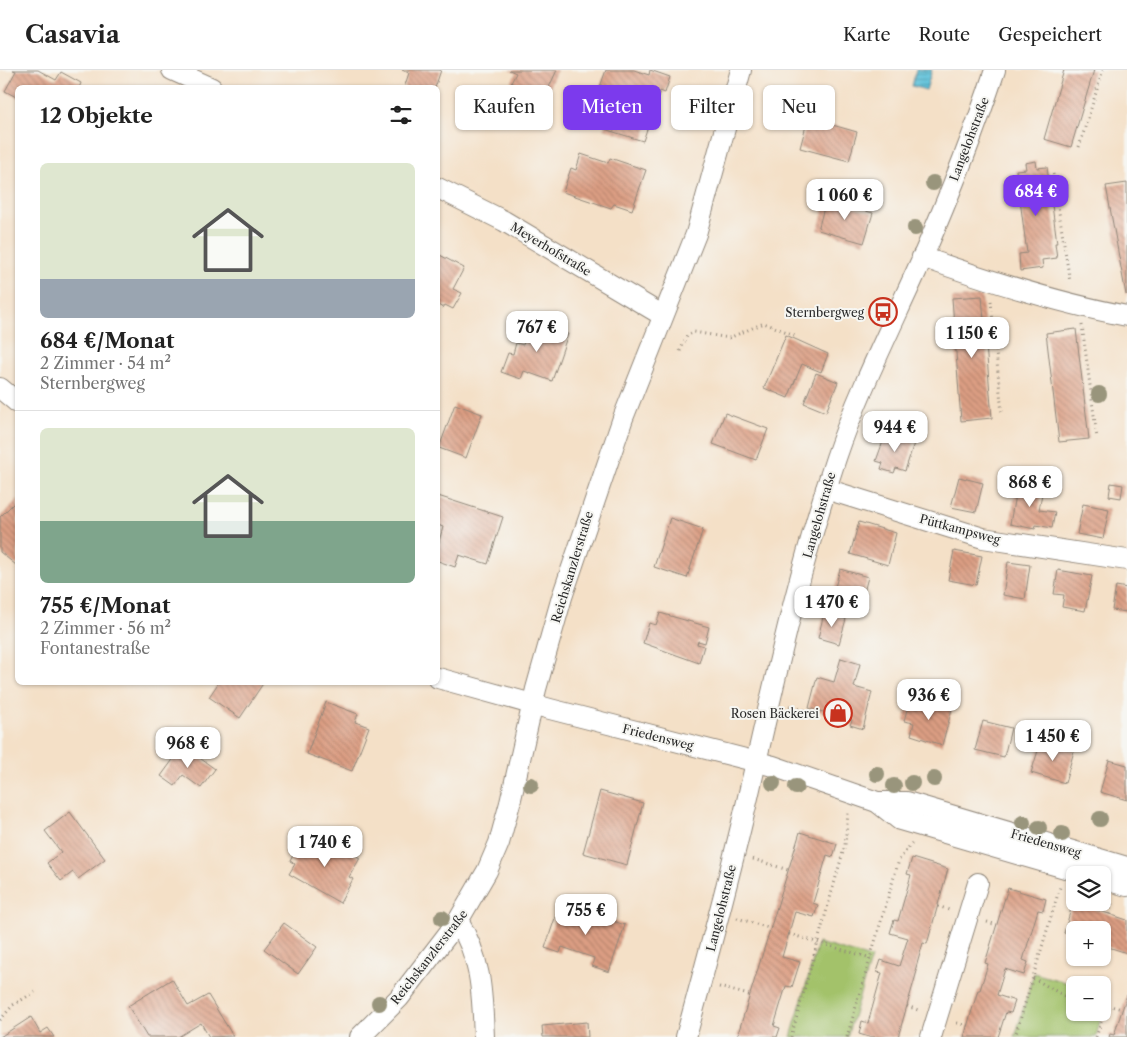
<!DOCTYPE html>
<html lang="de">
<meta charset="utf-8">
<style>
body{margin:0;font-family:"Libre Caslon Text",serif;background:#f2f2f2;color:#222;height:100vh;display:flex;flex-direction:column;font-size:19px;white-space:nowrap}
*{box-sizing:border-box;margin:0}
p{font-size:16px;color:#767676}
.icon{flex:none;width:28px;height:28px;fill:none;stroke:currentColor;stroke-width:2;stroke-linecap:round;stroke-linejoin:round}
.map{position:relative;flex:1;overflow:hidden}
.side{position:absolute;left:15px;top:15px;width:425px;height:600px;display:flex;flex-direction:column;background:#fff;border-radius:8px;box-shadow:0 1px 4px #0004}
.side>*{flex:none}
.guide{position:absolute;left:455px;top:15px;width:475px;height:45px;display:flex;gap:10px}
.buttons{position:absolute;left:1066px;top:796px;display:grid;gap:10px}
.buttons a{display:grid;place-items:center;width:45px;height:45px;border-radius:8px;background:#fff;box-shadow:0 1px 4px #0004;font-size:25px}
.price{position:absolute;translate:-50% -42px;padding:0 11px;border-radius:10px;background:#fff;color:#222;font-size:16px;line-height:32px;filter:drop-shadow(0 1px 2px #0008)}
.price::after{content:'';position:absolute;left:50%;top:30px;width:15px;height:11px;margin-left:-8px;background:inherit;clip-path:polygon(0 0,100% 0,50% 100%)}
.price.active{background:#7c3aed;color:#fff}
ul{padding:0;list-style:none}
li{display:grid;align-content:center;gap:10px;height:265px;padding:0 25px}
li+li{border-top:1px solid #e0e0e0}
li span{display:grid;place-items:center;height:155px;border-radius:8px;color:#555}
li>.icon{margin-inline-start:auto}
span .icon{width:90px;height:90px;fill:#fffc;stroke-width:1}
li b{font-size:21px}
h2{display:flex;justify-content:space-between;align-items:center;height:60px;padding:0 25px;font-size:21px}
.tag{padding:0 18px;border-radius:8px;background:#fff;box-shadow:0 1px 4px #0004;font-size:18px;line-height:45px}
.tag.active{background:#7c3aed;color:#fff}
header{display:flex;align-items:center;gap:30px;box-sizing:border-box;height:70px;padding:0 25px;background:#fff;border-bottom:1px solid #e0e0e0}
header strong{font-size:24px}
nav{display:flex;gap:28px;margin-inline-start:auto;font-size:18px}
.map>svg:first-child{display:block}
.green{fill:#a3c26b;stroke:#67764b}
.water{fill:url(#water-rules);stroke:#447683}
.building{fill:url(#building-back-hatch)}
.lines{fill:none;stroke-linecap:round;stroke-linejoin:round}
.minor-casing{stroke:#908679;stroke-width:22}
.path{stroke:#908679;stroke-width:3;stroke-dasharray:1 4;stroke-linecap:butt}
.minor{stroke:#fff;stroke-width:20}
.tree{fill:#99957c}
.labels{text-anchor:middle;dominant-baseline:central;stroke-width:4;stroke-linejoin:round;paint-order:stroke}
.street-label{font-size:12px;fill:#2b2b2b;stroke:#f6f6f2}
.poi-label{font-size:12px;fill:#2b2b2b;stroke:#f6f6f2;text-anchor:end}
</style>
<header>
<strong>Casavia</strong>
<nav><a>Karte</a><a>Route</a><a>Gespeichert</a></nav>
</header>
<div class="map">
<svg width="1127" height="967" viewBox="0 0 1127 967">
<defs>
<pattern id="water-rules" width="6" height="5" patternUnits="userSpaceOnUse" patternTransform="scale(1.25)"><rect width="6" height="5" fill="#5ec2db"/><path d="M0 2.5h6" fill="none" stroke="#4e9eb2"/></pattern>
<pattern id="building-back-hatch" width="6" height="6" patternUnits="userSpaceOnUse" patternTransform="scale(1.25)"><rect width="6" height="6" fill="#dc9e83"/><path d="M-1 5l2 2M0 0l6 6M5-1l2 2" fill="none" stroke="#b3816b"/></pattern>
</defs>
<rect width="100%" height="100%" fill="#f6f6f2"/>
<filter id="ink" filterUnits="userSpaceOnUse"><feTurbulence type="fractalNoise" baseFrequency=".02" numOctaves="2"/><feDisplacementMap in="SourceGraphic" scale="10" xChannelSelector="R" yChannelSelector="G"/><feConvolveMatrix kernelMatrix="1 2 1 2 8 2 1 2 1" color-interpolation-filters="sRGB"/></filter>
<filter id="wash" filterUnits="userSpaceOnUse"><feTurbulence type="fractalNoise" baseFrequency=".0096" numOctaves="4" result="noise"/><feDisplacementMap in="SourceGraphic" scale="20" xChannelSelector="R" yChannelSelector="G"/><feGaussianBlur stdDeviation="1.12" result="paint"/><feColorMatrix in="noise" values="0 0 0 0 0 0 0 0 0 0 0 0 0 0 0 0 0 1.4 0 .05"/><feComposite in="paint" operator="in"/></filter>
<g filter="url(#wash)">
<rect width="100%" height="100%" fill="#f4e0c7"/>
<g class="green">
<path d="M818,873L871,888L847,967H791Z"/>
<path d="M1034,903L1075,915V942L1102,943L1096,967H1015Z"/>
</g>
<g class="water">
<path d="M916,0H932L926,20L912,16Z"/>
<path d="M496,17L515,29L507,50L483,43L479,21Z"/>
</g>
<g id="blocks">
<g class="building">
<path d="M13,0H38L56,10L61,2L81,13L79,18H18V28L5,21L16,1Z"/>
<path d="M402,0H441L435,18H404L409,3Z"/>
<path d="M509,0H557L544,28L511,13L516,3Z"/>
<path d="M606,0H634L649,5L650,0L670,7L665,23L660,21L643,71L604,59L616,25L599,20Z"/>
<path d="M1064,0H1094L1071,77L1044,69Z"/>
<path d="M808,48L857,62L849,91L800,78Z"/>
<path d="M581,84L608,93L610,88L646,100L632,140L614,134L611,138L563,122L571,98L576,100Z"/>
<path d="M1036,91L1037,98L1047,97L1057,173H1055L1057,188L1042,190L1043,198L1020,201L1019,184L1027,183L1016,100L1026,99L1025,93Z"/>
<path d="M1127,113V224L1126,225L1106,116Z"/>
<path d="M826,130L873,143L864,173L818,160Z"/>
<path d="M438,184L464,198L453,219L462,223L453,239L445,235L443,238L438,235Z"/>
<path d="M982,226L992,348L961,351L952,228Z"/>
<path d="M531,251L568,264L552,311L524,301L521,309L501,302L508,283L513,284L516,273L523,275Z"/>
<path d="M1076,259L1089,369L1059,372L1046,263Z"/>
<path d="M786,265L828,284L821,302L802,294L788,328L764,318Z"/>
<path d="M816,303L838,312L826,342L804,333Z"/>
<path d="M455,334L482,344L466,388L439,378Z"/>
<path d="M725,343L768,359L756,390L713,374Z"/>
<path d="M886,363L914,373L905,401L896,398L894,403L881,399L883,393L876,391Z"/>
<path d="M959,407L983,413L976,442L951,437Z"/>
<path d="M1017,413L1043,418L1039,440L1055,442L1052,458L1036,455L1035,459L1010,454Z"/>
<path d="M1111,413L1123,415L1121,428L1109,426Z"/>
<path d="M438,426L503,447L488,494L459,485L455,497L438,491V475L443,457L438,455Z"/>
<path d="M18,429V493L16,495L0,482V447Z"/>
<path d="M1083,434L1109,439L1103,469L1077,464Z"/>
<path d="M670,448L703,459L687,508L654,497Z"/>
<path d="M859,452L896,463L888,495L850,484Z"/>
<path d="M954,481L982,486L976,515L948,510Z"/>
<path d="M1008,492L1030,495L1025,529L1003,525Z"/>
<path d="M840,499L868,507L862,530L834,521Z"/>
<path d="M1058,500L1092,506L1085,541L1062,537L1064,525L1054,524Z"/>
<path d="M1116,516L1127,518V542L1112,540Z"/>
<path d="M660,543L709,557L705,573L698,571L697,574L704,576L699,593L643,573L649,553L656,555Z"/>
<path d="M824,543L846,549L839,574L818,568Z"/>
<path d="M841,588L860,594L854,617L872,622L863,659L850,655L852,650L809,638L817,607L834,612Z"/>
<path d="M219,612H264L240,648L209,627Z"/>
<path d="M920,630L952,639L942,675L911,665L914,653L904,651L908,636L918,639Z"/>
<path d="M326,632L358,644L355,652L369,657L352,701L307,684Z"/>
<path d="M983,651L1011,658L1004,687L975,680Z"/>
<path d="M1041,671L1074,681L1065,713L1031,703Z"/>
<path d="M183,676L215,699L201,718L183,705L175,716L161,706Z"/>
<path d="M1109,690L1127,695V730L1100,722Z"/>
<path d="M600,721L643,733L627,795L583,783Z"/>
<path d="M70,742L105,789L78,809L73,802L61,811L47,793L61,782L45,761Z"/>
<path d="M800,762L837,774L833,787L827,785L813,833L818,835L814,847L795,842L782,887L800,892L792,917L786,916L774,956L780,958L777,967H737Z"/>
<path d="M316,763L360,788L349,807L353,809L340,833L289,804L295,794L290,791L296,780L304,785Z"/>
<path d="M912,788L948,799L927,874L923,873L915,901H917L898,967H869L859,964L862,951L868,953L882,903L877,902L881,890L899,896L908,868L890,863L894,850L898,851L911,805L907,804Z"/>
<path d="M1008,818L1046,829L1043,841L1038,840L1023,890L1028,892L1024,905L1005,899L997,925L1015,931L1011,943L1006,942L998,967H964L978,920H980L988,894L985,893Z"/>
<path d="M1073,832L1127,850V883L1102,875V860H1075V867L1064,863Z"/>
<path d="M560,833L625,855L609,902L592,896L594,888L562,877L560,883L545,878Z"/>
<path d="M284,853L317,877L298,904L264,879Z"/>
<path d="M172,909L188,936L208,925L233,966L209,967L201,953L178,967H147L128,936Z"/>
<path d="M1127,925V967H1109L1110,964L1114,965Z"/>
<path d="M31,947L40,963L48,958L54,967H0Z"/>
<path d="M587,952L588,967H543L542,956Z"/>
</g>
</g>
</g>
<g filter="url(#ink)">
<use href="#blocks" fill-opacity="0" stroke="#908679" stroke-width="1"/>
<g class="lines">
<defs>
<g id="minor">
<path d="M172,0L212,18"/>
<path d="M438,118L504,151L662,245"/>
<path d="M922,187C989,211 1057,233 1127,246"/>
<path d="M0,318L18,333"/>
<path d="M826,419L983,468L1127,490"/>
<path d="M438,608L550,639L773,696L877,732L900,750L1089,805"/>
<path d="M877,732H907L1127,797"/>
<path d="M1102,809L1127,816"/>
<path d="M458,851C482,890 482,923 484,967"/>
<path d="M360,967L399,928L458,851L487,801L499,773L510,733L536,619L562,527L623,348L696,164L741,0"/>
<path d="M686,967C709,883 732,799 751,714C776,605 800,495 836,388C859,320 892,256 921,191C948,129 974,64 995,0"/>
<path d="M931,967L978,813"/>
</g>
</defs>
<use href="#minor" class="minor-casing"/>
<g class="path">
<path d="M1079,77L1103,0"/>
<path d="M1053,104L1070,212"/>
<path d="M991,231L1002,343"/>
<path d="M1082,255L1097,368"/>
<path d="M680,281L687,266L694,262L729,268L764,253L797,266"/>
<path d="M789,636L846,651L845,657"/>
<path d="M753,789L788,800"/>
<path d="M938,836L949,840"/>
<path d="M1109,844L1112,833"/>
<path d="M737,848L772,859"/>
<path d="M987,852L997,855"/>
<path d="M789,864L871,888"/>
<path d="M1033,908L1075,932"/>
<path d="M719,917L749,925"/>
<path d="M907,936L918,940"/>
<path d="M1093,942L1102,948"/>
<path d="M0,950L13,935L35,922"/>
<path d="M957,953L967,956"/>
<path d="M791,967L845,775L848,743"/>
<path d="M847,967L899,790L912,773"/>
<path d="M1015,967L1060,817"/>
<path d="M1096,967L1107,935L1122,939"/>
</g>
<use href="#minor" class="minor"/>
</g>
<g class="tree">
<circle cx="933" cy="113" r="8"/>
<circle cx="915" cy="158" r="8"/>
<circle cx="1099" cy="324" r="8"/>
<circle cx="877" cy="704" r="8"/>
<circle cx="934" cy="709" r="8"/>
<circle cx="773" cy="713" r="8"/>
<circle cx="912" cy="713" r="8"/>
<circle cx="531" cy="715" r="8"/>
<circle cx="894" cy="716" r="8"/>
<circle cx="796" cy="717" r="8"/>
<circle cx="1100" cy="749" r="8"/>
<circle cx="1023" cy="753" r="8"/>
<circle cx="1039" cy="758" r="8"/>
<circle cx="1062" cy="764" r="8"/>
<circle cx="442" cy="848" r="8"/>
<circle cx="379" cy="933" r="8"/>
</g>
</g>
<defs>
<symbol id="bus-ring" viewBox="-11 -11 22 22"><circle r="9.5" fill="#f6f6f2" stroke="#c8321e" stroke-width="1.5"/><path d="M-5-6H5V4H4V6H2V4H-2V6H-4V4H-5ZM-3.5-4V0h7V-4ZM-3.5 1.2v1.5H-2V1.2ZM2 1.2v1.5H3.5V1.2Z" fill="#c8321e"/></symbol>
<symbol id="shop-ring" viewBox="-11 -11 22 22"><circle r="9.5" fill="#f6f6f2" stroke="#c8321e" stroke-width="1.5"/><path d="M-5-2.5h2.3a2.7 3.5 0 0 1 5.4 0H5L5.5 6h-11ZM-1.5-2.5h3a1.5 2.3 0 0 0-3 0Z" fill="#c8321e"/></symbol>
</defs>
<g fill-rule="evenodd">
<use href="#bus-ring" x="867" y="226" width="32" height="32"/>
<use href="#shop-ring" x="822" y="627" width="32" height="32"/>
</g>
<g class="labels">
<g class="street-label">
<text transform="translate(969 69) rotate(-69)">Langelohstraße</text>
<text transform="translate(551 179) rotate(31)">Meyerhofstraße</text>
<text transform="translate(819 445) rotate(-74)">Langelohstraße</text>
<text transform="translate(960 459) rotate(15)">Püttkampsweg</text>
<text transform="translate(572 497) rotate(-73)">Reichskanzlerstraße</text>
<text transform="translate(658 667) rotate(14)">Friedensweg</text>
<text transform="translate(1046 773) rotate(16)">Friedensweg</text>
<text transform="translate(721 838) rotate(-76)">Langelohstraße</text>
<text transform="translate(429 887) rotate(-52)">Reichskanzlerstraße</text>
</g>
<g class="poi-label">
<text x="864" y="242">Sternbergweg</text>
<text x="819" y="643">Rosen Bäckerei</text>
</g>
</g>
</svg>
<div class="buttons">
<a><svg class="icon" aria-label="layers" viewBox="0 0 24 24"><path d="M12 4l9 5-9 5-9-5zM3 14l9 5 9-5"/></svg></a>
<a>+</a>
<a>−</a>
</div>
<b class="price active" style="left:1036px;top:147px">684 €</b>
<b class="price" style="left:845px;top:151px">1 060 €</b>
<b class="price" style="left:537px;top:283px">767 €</b>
<b class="price" style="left:972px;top:289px">1 150 €</b>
<b class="price" style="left:895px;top:383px">944 €</b>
<b class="price" style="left:1030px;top:438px">868 €</b>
<b class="price" style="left:832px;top:558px">1 470 €</b>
<b class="price" style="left:929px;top:651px">936 €</b>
<b class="price" style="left:1053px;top:692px">1 450 €</b>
<b class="price" style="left:188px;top:699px">968 €</b>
<b class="price" style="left:325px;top:798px">1 740 €</b>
<b class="price" style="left:586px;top:866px">755 €</b>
<div class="guide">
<a class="tag">Kaufen</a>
<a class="tag active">Mieten</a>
<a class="tag">Filter</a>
<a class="tag">Neu</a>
</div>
<section class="side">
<h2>12 Objekte<svg class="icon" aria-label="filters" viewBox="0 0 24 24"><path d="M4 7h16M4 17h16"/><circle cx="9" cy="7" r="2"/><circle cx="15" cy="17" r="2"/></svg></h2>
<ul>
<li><span style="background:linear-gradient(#dfe7d0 75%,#9aa5b1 0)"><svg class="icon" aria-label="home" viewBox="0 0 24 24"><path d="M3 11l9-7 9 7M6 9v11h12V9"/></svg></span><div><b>684 €/Monat</b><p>2 Zimmer · 54 m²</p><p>Sternbergweg</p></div></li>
<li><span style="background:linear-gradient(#dfe7d0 60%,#7fa58c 0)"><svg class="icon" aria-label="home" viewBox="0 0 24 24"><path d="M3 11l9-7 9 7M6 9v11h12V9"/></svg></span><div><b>755 €/Monat</b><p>2 Zimmer · 56 m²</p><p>Fontanestraße</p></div></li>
</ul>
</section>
</div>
